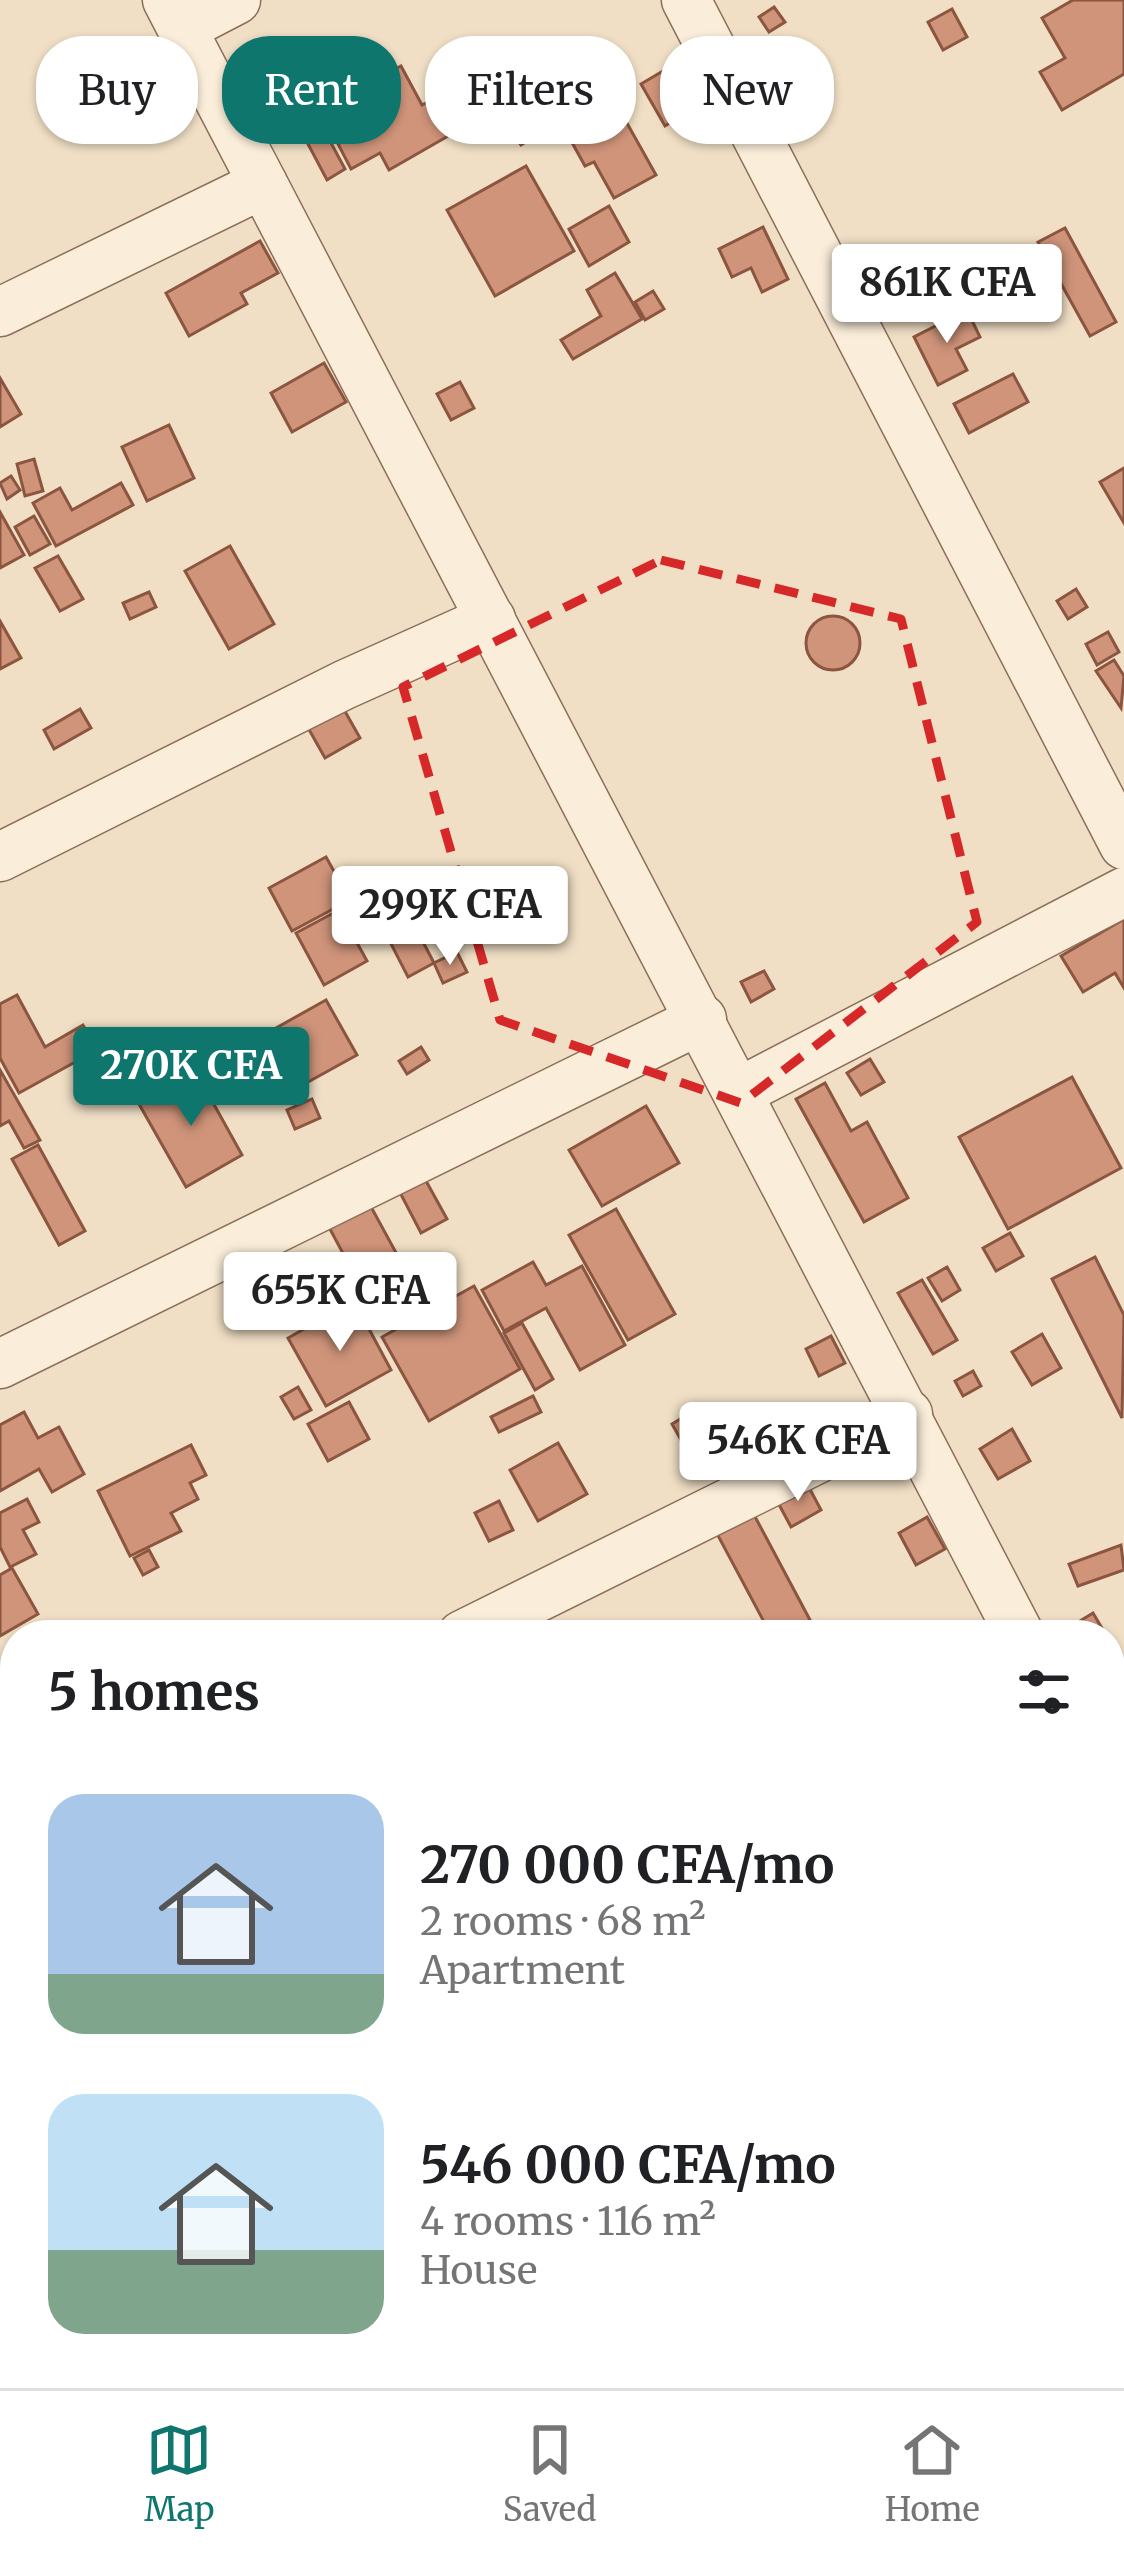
<!DOCTYPE html>
<meta charset="utf-8">
<style>
body{margin:0;font-family:Merriweather,serif;background:#f2f2f2;color:#202124;height:100vh;display:flex;flex-direction:column;font-size:45px;white-space:nowrap}
*{box-sizing:border-box;margin:0}
p{font-size:39px;color:#757577}
.icon{flex:none;width:66px;height:66px;fill:none;stroke:currentColor;stroke-width:2;stroke-linecap:round;stroke-linejoin:round}
.map{position:relative;flex:1;overflow:hidden}
.drawer{position:absolute;left:0px;top:1620px;width:1125px;height:768px;display:flex;flex-direction:column;background:#fff;border-radius:48px 48px 0 0;box-shadow:0 3px 9px #0004}
.drawer>*{flex:none}
.hud{position:absolute;left:36px;top:36px;width:1053px;height:108px;display:flex;gap:24px}
.price{position:absolute;translate:-50% -102px;padding:0 27px;border-radius:12px;background:#fff;color:#222;font-size:39px;line-height:78px;filter:drop-shadow(0 3px 6px #0008)}
.price::after{content:'';position:absolute;left:50%;top:72px;width:36px;height:27px;margin-left:-18px;background:inherit;clip-path:polygon(0 0,100% 0,50% 100%)}
.price.selected{background:#0f766e;color:#fff}
ul{padding:0;list-style:none}
li{display:flex;align-items:center;gap:36px;height:300px;padding:0 48px}
li span{display:grid;place-items:center;flex:none;width:336px;height:240px;border-radius:36px;color:#555}
li>.icon{margin-inline-start:auto}
span .icon{width:144px;height:144px;fill:#fffc;stroke-width:1}
li b{font-size:51px}
h2{display:flex;justify-content:space-between;align-items:center;height:144px;padding:0 48px;font-size:51px}
.tag{padding:0 42px;border-radius:48px;background:#fff;box-shadow:0 3px 9px #0004;font-size:42px;line-height:108px}
.tag.selected{background:#0f766e;color:#fff}
.tab-bar{display:flex;justify-content:space-around;align-items:center;height:168px;border-top:3px solid #e0e0e0;background:#fff;font-size:33px;color:#757577}
.tab-bar a{display:grid;justify-items:center;gap:6px}
.tab-bar .selected{color:#0f766e}
.map>svg:first-child{display:block}
.building{fill:#cf947a;stroke:#8c553f;stroke-width:3}
.lines{fill:none;stroke-linecap:round;stroke-linejoin:round}
.street-casing{stroke:#8c6f5a;stroke-width:51}
.street{stroke:#faedd9;stroke-width:48}
.marked{fill:none;stroke:#d62828;stroke-width:9;stroke-dasharray:24 15;stroke-linejoin:round}
</style>
<div class="map">
<svg width="1124" height="2388" viewBox="0 0 1124 2388">
<rect width="100%" height="100%" fill="#f0dfc5"/>
<g class="building">
<path d="M1073,0H1124V74L1062,110L1040,72L1065,58L1042,18Z"/>
<path d="M774,7L785,22L769,32L759,17Z"/>
<path d="M952,9L967,37L943,50L928,22Z"/>
<path d="M287,44L302,72L279,84L264,56Z"/>
<path d="M673,65L697,106L665,126L641,84Z"/>
<path d="M401,66L422,105L479,74L497,108L389,170L380,153L351,169L338,144L368,129L349,93Z"/>
<path d="M617,68L629,89L564,125L553,104Z"/>
<path d="M818,87L829,110L802,122L791,100Z"/>
<path d="M614,100L656,175L614,198L594,162L585,166L564,128Z"/>
<path d="M316,115L345,169L327,180L298,125Z"/>
<path d="M527,118L537,135L521,145L510,129Z"/>
<path d="M526,166L574,251L495,296L447,210Z"/>
<path d="M609,206L629,242L589,266L569,229Z"/>
<path d="M763,227L788,279L762,292L751,268L732,277L719,249Z"/>
<path d="M1065,228L1116,322L1090,336L1038,242Z"/>
<path d="M260,241L278,273L241,293L247,304L189,336L166,293Z"/>
<path d="M615,273L642,319L573,359L561,340L601,316L587,290Z"/>
<path d="M653,291L664,309L645,320L635,302Z"/>
<path d="M967,310L980,337L956,349L967,370L938,385L914,337Z"/>
<path d="M324,363L346,402L292,432L271,393Z"/>
<path d="M1013,374L1028,402L969,433L954,404Z"/>
<path d="M0,378L21,414L0,427Z"/>
<path d="M460,382L474,408L451,420L437,394Z"/>
<path d="M169,425L194,478L147,501L122,447Z"/>
<path d="M34,459L43,491L25,496L17,464Z"/>
<path d="M1124,468V523L1100,482Z"/>
<path d="M11,476L20,490L7,499L0,483Z"/>
<path d="M121,483L133,505L56,546L33,503L60,488L72,510Z"/>
<path d="M0,512L24,555L0,568Z"/>
<path d="M34,516L50,544L30,555L15,527Z"/>
<path d="M230,546L274,624L229,649L185,571Z"/>
<path d="M58,556L83,599L60,611L35,568Z"/>
<path d="M1076,589L1087,607L1068,619L1057,601Z"/>
<path d="M149,592L156,607L130,619L123,603Z"/>
<circle cx="833" cy="643" r="27"/>
<path d="M0,621L21,658L0,669Z"/>
<path d="M1108,632L1119,652L1097,665L1086,644Z"/>
<path d="M1114,660L1124,676L1121,708L1096,671Z"/>
<path d="M342,706L360,738L325,758L307,726Z"/>
<path d="M80,709L91,728L54,749L44,730Z"/>
<path d="M326,857L350,900L292,931L269,888Z"/>
<path d="M393,884L434,963L408,977L367,897Z"/>
<path d="M339,910L367,961L324,985L296,933Z"/>
<path d="M1124,919V988L1115,973L1083,992L1061,956Z"/>
<path d="M457,952L467,972L443,983L434,963Z"/>
<path d="M764,971L774,989L751,1002L741,982Z"/>
<path d="M17,995L45,1047L83,1025L97,1050L19,1093L0,1058V1004Z"/>
<path d="M326,1000L357,1055L308,1082L276,1028Z"/>
<path d="M421,1047L429,1060L407,1074L399,1061Z"/>
<path d="M870,1059L884,1082L861,1095L847,1073Z"/>
<path d="M0,1070L40,1140L24,1148L9,1121L0,1126Z"/>
<path d="M196,1072L242,1155L186,1187L139,1104Z"/>
<path d="M1072,1077L1121,1168L1008,1229L959,1137Z"/>
<path d="M825,1083L851,1131L867,1122L908,1198L864,1222L796,1099Z"/>
<path d="M312,1099L320,1118L295,1129L287,1110Z"/>
<path d="M646,1106L679,1163L602,1206L569,1150Z"/>
<path d="M38,1145L85,1231L59,1245L12,1159Z"/>
<path d="M420,1170L447,1219L421,1233L395,1183Z"/>
<path d="M364,1194L418,1293L376,1315L323,1216Z"/>
<path d="M616,1209L675,1314L628,1340L569,1235Z"/>
<path d="M1010,1233L1023,1256L996,1271L983,1248Z"/>
<path d="M1095,1257L1124,1315L1122,1418L1052,1279Z"/>
<path d="M533,1262L546,1285L582,1266L625,1345L580,1370L546,1308L504,1331L482,1290Z"/>
<path d="M947,1267L960,1290L942,1301L928,1278Z"/>
<path d="M922,1280L957,1340L933,1354L898,1293Z"/>
<path d="M474,1286L520,1369L429,1421L382,1337Z"/>
<path d="M354,1301L391,1370L326,1406L288,1338Z"/>
<path d="M522,1323L553,1379L535,1390L504,1333Z"/>
<path d="M1042,1334L1061,1368L1032,1385L1012,1352Z"/>
<path d="M831,1336L845,1363L819,1376L806,1349Z"/>
<path d="M973,1371L981,1386L963,1396L955,1381Z"/>
<path d="M298,1387L311,1410L294,1419L281,1397Z"/>
<path d="M533,1396L541,1412L499,1432L491,1417Z"/>
<path d="M349,1402L369,1439L328,1461L308,1424Z"/>
<path d="M695,1410L709,1433L685,1447L672,1424Z"/>
<path d="M24,1412L38,1438L59,1427L84,1474L52,1492L39,1469L0,1491V1425Z"/>
<path d="M1012,1429L1030,1461L998,1479L980,1449Z"/>
<path d="M558,1443L587,1494L538,1521L510,1470Z"/>
<path d="M191,1445L206,1475L190,1483L198,1499L171,1513L181,1531L130,1556L98,1491Z"/>
<path d="M805,1480L821,1510L791,1527L775,1497Z"/>
<path d="M27,1499L39,1522L23,1530L36,1554L10,1567L0,1547V1513Z"/>
<path d="M499,1501L513,1530L489,1541L475,1513Z"/>
<path d="M752,1511L810,1620L782,1635H771L715,1530Z"/>
<path d="M927,1517L945,1549L916,1565L899,1533Z"/>
<path d="M1121,1545L1124,1570L1078,1586L1069,1564Z"/>
<path d="M149,1550L158,1567L143,1575L134,1558Z"/>
<path d="M12,1568L38,1614L0,1636V1575Z"/>
<path d="M1093,1613L1106,1635H1057Z"/>
<path d="M0,2042L15,2069L0,2080Z"/>
<path d="M1110,2202L1124,2231V2244L1110,2250Z"/>
<path d="M78,2373H172L180,2388H57L55,2385Z"/>
<path d="M296,2373L304,2388H268Z"/>
<path d="M400,2373L402,2378L381,2388H359L352,2374Z"/>
<path d="M430,2373H462L467,2381L453,2388H422L417,2380Z"/>
<path d="M765,2373L771,2388H730Z"/>
<path d="M412,2374L420,2388H386Z"/>
</g>
<g class="lines">
<defs>
<g id="street">
<path d="M167,0L1020,1635"/>
<path d="M686,0L1124,845"/>
<path d="M182,28L236,0"/>
<path d="M0,312L263,184"/>
<path d="M0,857L344,685L491,619"/>
<path d="M739,1092L1124,892"/>
<path d="M0,1364L702,1019"/>
<path d="M462,1635L908,1414"/>
<path d="M1110,1810L1124,1838"/>
<path d="M0,1863L15,1856"/>
<path d="M1110,2336L1124,2329"/>
<path d="M0,2360L15,2353"/>
<path d="M1007,2388L1037,2373"/>
</g>
</defs>
<use href="#street" class="street-casing"/>
<use href="#street" class="street"/>
</g>
<path class="marked" d="M661,560L901,619L977,922L741,1103L500,1020L403,687Z"/>
</svg>
<b class="price" style="left:947px;top:346px">861K CFA</b>
<b class="price" style="left:450px;top:968px">299K CFA</b>
<b class="price selected" style="left:191px;top:1129px">270K CFA</b>
<b class="price" style="left:340px;top:1354px">655K CFA</b>
<b class="price" style="left:798px;top:1504px">546K CFA</b>
<div class="hud">
<a class="tag">Buy</a>
<a class="tag selected">Rent</a>
<a class="tag">Filters</a>
<a class="tag">New</a>
</div>
<section class="drawer">
<h2>5 homes<svg class="icon" aria-label="filters" viewBox="0 0 24 24"><path d="M4 7h16M4 17h16"/><circle cx="9" cy="7" r="2"/><circle cx="15" cy="17" r="2"/></svg></h2>
<ul>
<li><span style="background:linear-gradient(#a9c7e8 75%,#7fa58c 0)"><svg class="icon" aria-label="home" viewBox="0 0 24 24"><path d="M3 11l9-7 9 7M6 9v11h12V9"/></svg></span><div><b>270 000 CFA/mo</b><p>2 rooms · 68 m²</p><p>Apartment</p></div></li>
<li><span style="background:linear-gradient(#bfe0f5 65%,#7fa58c 0)"><svg class="icon" aria-label="home" viewBox="0 0 24 24"><path d="M3 11l9-7 9 7M6 9v11h12V9"/></svg></span><div><b>546 000 CFA/mo</b><p>4 rooms · 116 m²</p><p>House</p></div></li>
</ul>
</section>
</div>
<nav class="tab-bar">
<a class="selected"><svg class="icon" aria-label="map" viewBox="0 0 24 24"><path d="M3 6l6-2 6 2 6-2v14l-6 2-6-2-6 2zM9 4v14M15 6v14"/></svg>Map</a>
<a><svg class="icon" aria-label="saved" viewBox="0 0 24 24"><path d="M7 4h10v16l-5-4-5 4z"/></svg>Saved</a>
<a><svg class="icon" aria-label="home" viewBox="0 0 24 24"><path d="M3 11l9-7 9 7M6 9v11h12V9"/></svg>Home</a>
</nav>
